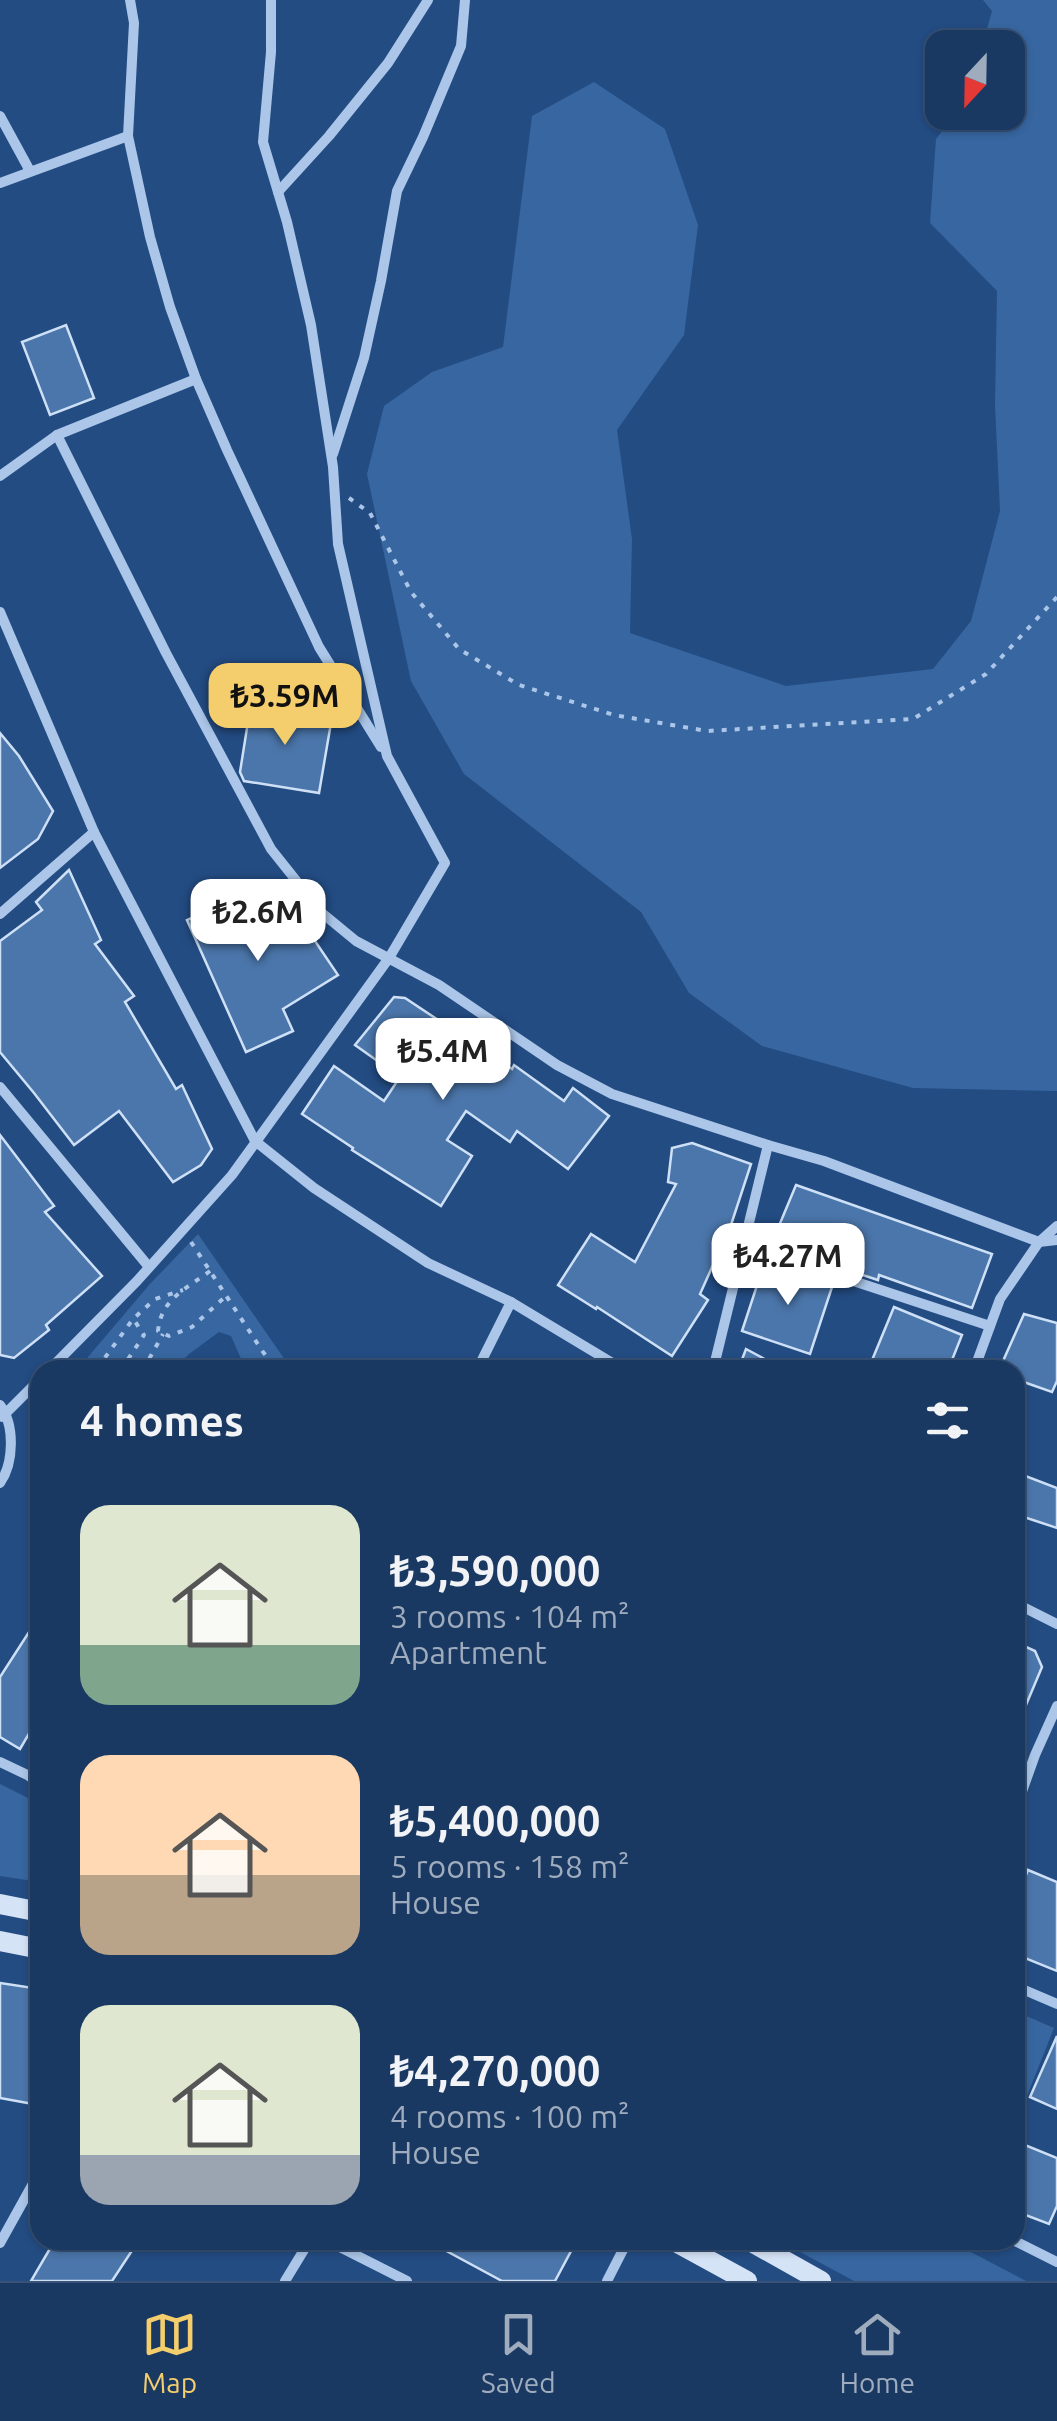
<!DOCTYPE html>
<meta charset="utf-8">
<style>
body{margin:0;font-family:Ubuntu,sans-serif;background:#234068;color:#f1f3f6;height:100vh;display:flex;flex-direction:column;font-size:38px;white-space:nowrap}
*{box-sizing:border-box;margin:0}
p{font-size:32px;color:#9facbe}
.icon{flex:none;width:55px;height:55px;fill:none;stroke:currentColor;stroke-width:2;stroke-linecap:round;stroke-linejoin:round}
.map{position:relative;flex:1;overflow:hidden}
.side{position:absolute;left:30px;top:1360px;width:995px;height:890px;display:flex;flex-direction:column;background:#1a3962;border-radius:30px;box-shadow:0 2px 8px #0004,0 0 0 2px #385377}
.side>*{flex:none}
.needle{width:65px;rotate:202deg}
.controls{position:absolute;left:925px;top:30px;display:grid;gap:20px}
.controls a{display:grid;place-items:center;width:100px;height:100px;border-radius:20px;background:#1a3962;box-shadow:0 2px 8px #0004,0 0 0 2px #385377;font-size:50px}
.price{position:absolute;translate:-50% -85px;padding:0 22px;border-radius:20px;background:#fff;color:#222;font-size:32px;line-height:65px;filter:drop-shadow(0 2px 5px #0008)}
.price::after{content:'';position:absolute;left:50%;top:60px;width:30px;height:22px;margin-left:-15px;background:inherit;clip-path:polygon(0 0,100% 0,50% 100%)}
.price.active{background:#f4cd6d;color:#111}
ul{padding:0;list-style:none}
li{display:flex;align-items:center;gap:30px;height:250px;padding:0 50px}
li span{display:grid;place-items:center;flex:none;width:280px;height:200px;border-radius:30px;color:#555}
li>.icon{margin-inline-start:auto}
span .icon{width:120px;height:120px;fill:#fffc;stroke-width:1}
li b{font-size:42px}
h2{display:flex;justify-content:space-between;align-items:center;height:120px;padding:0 50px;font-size:42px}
.menu{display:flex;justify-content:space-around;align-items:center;height:140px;border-top:2px solid #385377;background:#1a3962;font-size:28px;color:#9facbe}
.menu a{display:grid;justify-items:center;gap:5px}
.menu .active{color:#f4cd6d}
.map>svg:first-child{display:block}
.green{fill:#3766a0}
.building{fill:#4b76ab;stroke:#cee0f6;stroke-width:2.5}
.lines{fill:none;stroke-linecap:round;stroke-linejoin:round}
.path{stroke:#abc6e8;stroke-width:4;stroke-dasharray:5 8;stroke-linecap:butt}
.minor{stroke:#abc6e8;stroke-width:10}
.secondary{stroke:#d5e3f7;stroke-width:20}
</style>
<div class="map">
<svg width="1057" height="2281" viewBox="0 0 1057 2281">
<rect width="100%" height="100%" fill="#234c83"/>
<g class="green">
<path d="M983,0H1057V1091L913,1088L762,1046L689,993L641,912L464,774L411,681L367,474L384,406L432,372L503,347L532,116L594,82L665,129L698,225L684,335L617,430L632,539L630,633L786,686L933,669L971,621L1000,511L995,404L997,291L930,223L936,139L956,113L1008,112V48L982,47L992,11Z"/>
<path d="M198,1234L292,1370H246L231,1336L219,1332L189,1354L173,1370H77L149,1285Z"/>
<path d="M0,1784L40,1804V1882L0,1876Z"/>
<path d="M1015,2011L1054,2028L1015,2126Z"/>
<path d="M778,2240H948L1026,2281H854Z"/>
</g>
<g class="building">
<path d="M66,325L94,398L50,415L22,342Z"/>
<path d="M251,703L332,717L319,793L244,781L240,772Z"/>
<path d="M0,733L19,756L53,811L38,839L0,868Z"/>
<path d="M69,870L101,940L95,944L134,996L125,1002L176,1089L182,1085L212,1149L201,1165L173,1182L119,1111L74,1145L34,1093L0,1052V941L42,910L36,902Z"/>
<path d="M265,884L287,933L300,928L304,935L315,941L338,975L283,1009L293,1031L246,1052L187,920Z"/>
<path d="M394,997L405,998L512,1069L514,1065L564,1101L573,1088L609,1116L568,1169L517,1131L510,1142L466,1111L447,1140L472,1156L441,1206L352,1150L353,1148L302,1114L334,1066L384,1101L400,1077L355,1045Z"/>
<path d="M0,1135L54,1206L45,1212L102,1276L46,1325L49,1330L14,1358L0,1355Z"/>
<path d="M692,1143L751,1164L731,1225L700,1294L708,1300L672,1356L597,1307L596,1309L558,1285L591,1234L635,1262L676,1184L668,1182L672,1148Z"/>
<path d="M796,1185L992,1254L972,1308L879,1275L878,1280L771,1245Z"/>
<path d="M765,1261L833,1284L810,1354L742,1331Z"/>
<path d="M894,1307L962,1335L948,1370H868Z"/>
<path d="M1024,1314L1057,1323V1381L1052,1392L1015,1379V1370H999Z"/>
<path d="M746,1349L785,1370H738Z"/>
<path d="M1015,1472L1057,1488V1528L1015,1514Z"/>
<path d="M40,1615V1715L20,1749L0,1737V1677Z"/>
<path d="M1015,1642L1035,1651L1042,1667L1015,1731Z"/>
<path d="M1028,1870L1057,1882V1971L1015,1954V1902Z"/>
<path d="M0,1983L40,1989V2089L36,2088L33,2104L0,2098Z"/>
<path d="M1057,2036V2109L1030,2097Z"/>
<path d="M1015,2141L1057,2158V2206L1049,2224L1015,2211Z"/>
<path d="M55,2240H139L112,2281H31Z"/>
<path d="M426,2240H577L555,2281H502Z"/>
</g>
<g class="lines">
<g class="path">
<path d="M349,498L370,513L411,592L459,649L519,685L614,715L707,731L913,719L986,674L1057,597"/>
<path d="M191,1242L263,1352L278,1370"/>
<path d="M210,1271C186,1289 161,1299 158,1331L169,1336L192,1327L227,1295"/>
<path d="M81,1367L104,1359L133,1319L155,1299L183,1290"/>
<path d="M121,1370L144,1335L134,1320"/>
<path d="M143,1370L163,1334"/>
</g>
<g class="minor">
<path d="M130,0L134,23L128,136L150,237L170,307L196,379L227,450L319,647L381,747"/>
<path d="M0,116L30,171"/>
<path d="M0,183L128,136"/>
<path d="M278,192L329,136L388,63L428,0"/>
<path d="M57,435L166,653L271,849L322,913L356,941L439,985L557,1065L612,1094L768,1145L824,1161L1039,1242L1057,1226"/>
<path d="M333,454L364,358L381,281L397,191L423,137L461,46L465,0"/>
<path d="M0,476L57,435L196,379"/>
<path d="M0,612L94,832L255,1141L314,1188L428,1263L511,1302L624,1370"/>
<path d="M0,914L94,832"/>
<path d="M0,1087L149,1267"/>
<path d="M744,1245L990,1326"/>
<path d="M49,1370L137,1281L232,1175L389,958L445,863L387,756L338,544L333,467L311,325L287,222L263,142L271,52V0"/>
<path d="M477,1370L511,1302"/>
<path d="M713,1370L768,1145"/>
<path d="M974,1370L1000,1299L1039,1242L1057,1240"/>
<path d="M0,1405C15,1425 14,1463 0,1483"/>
<path d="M2,1417L40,1379"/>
<path d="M1015,1603L1057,1624"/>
<path d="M0,1762L40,1781"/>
<path d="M30,1777L40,1759"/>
<path d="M1015,1811L1035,1755L1057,1706"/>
<path d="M1015,1986L1057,2004"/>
<path d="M326,2240L407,2281"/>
<path d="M1013,2240L1057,2262"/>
<path d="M0,2243L40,2171"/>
<path d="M285,2281L310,2240"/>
<path d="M607,2281L628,2240"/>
</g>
<g class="secondary">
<path d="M0,1904L40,1912"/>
<path d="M0,1941L40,1949"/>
<path d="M672,2240L747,2281"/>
<path d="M748,2240L821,2281"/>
</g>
</g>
</svg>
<div class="controls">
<a><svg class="needle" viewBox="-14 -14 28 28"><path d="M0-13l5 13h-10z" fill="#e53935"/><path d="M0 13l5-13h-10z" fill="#9facbe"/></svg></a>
</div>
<b class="price active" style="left:285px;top:748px">₺3.59M</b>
<b class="price" style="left:258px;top:964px">₺2.6M</b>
<b class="price" style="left:443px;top:1103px">₺5.4M</b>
<b class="price" style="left:788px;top:1308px">₺4.27M</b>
<section class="side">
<h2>4 homes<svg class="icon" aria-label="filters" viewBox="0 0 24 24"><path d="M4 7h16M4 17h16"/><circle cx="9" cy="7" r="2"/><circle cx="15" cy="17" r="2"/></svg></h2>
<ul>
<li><span style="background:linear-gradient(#dfe7d0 70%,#7fa58c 0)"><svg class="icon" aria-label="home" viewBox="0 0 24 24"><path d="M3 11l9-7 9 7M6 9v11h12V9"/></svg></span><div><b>₺3,590,000</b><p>3 rooms · 104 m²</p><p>Apartment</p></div></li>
<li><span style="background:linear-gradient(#ffd9b3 60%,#b9a48a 0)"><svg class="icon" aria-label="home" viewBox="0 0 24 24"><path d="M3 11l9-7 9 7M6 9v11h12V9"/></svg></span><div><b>₺5,400,000</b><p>5 rooms · 158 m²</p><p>House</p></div></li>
<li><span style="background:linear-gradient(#dfe7d0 75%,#9aa5b1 0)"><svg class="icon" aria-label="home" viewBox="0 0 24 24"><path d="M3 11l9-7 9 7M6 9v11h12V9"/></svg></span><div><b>₺4,270,000</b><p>4 rooms · 100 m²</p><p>House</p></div></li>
</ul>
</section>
</div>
<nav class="menu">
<a class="active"><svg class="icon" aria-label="map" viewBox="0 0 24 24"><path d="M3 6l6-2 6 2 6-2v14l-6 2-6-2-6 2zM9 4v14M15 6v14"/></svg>Map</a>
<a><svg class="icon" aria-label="saved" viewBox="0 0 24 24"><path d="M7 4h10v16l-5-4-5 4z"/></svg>Saved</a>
<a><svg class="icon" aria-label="home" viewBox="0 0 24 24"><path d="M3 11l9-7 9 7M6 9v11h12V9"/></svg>Home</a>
</nav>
